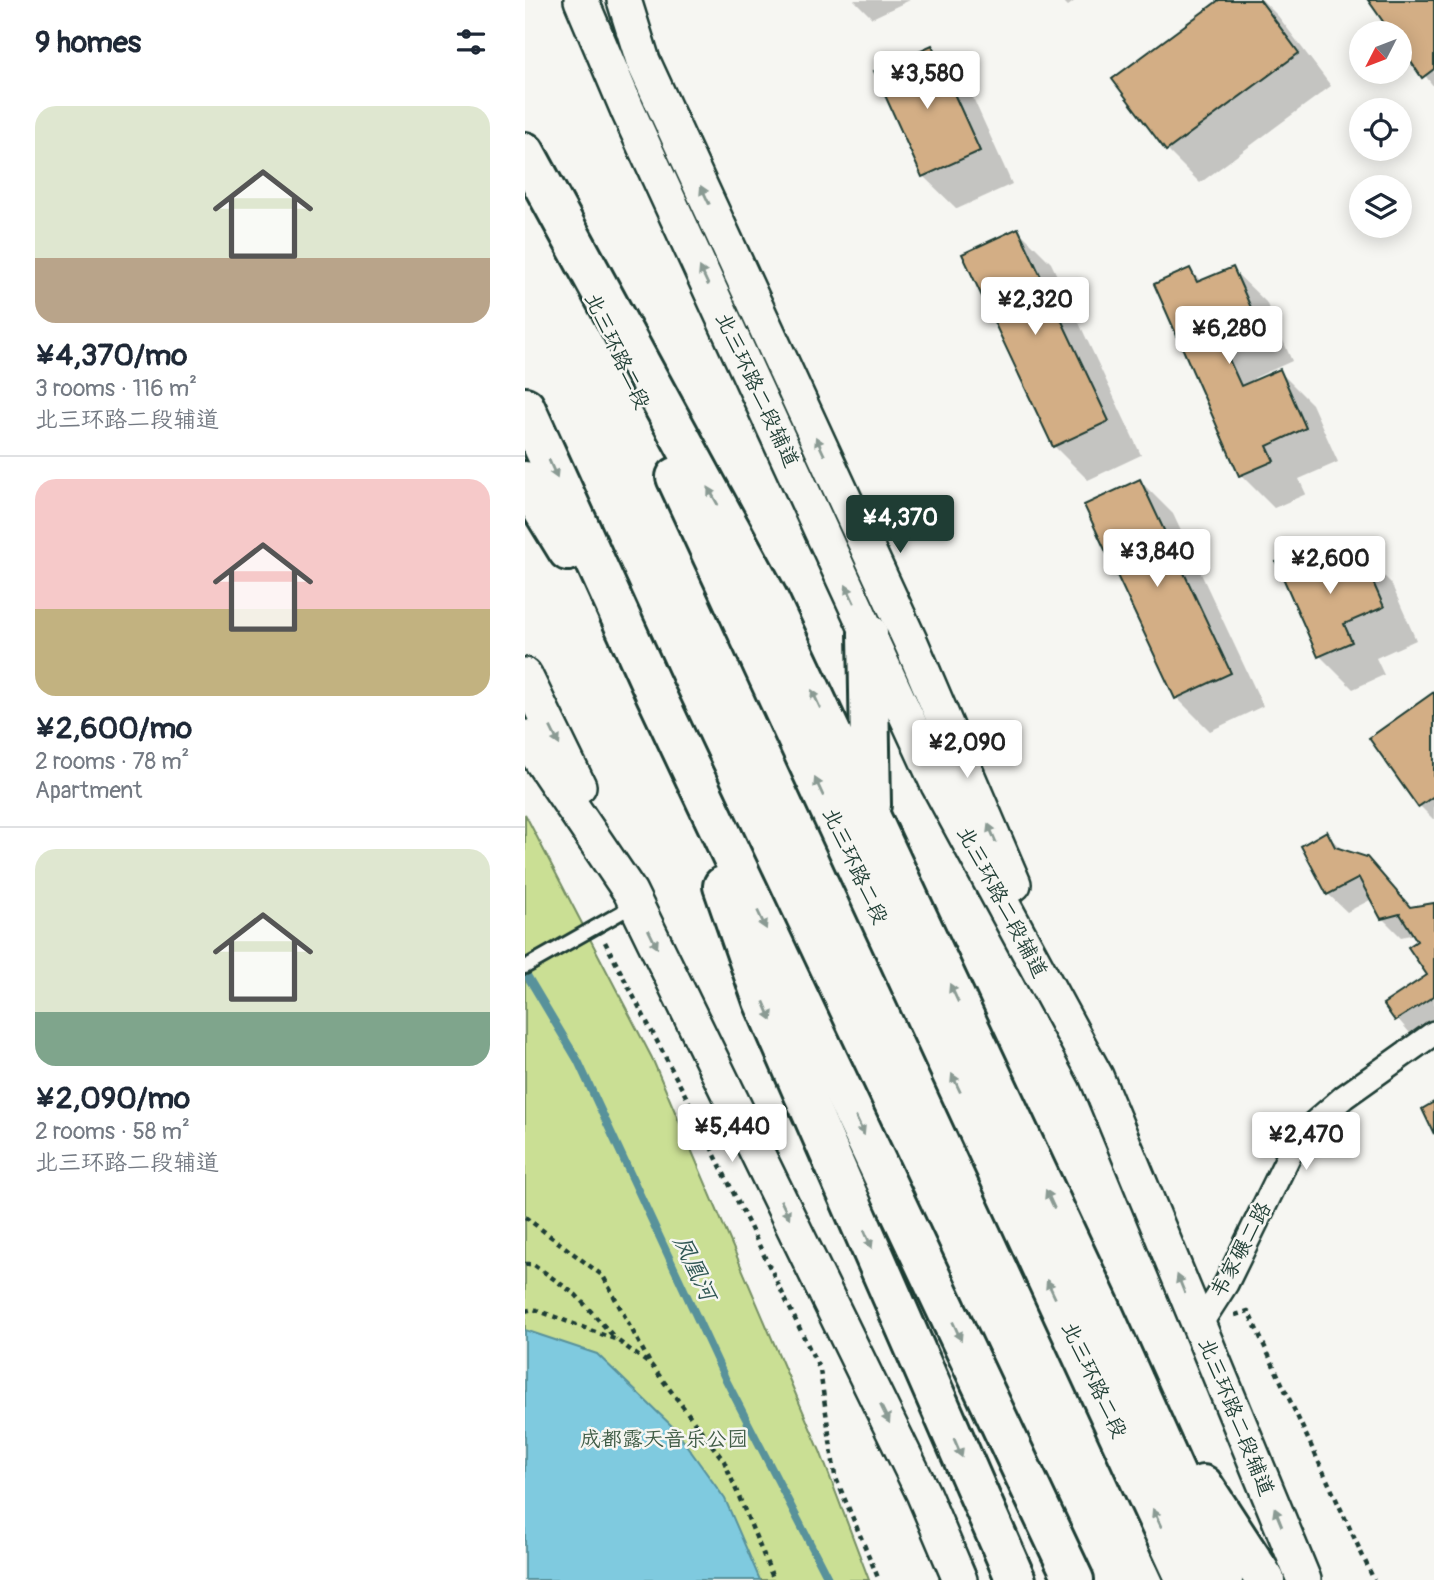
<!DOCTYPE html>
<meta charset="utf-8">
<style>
body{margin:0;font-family:Pangolin,"LXGW WenKai TC",sans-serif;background:#f2f2f3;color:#1f2937;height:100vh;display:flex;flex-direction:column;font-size:26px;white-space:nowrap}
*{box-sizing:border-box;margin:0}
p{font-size:23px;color:#747a83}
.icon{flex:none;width:38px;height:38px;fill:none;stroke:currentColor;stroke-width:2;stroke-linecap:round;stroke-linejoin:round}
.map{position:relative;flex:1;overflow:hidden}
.panel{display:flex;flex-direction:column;background:#fff;width:525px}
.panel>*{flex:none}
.needle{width:46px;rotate:228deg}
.controls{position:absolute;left:824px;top:21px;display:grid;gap:14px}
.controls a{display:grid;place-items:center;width:63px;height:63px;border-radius:50%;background:#fff;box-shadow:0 4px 18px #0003;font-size:35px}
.price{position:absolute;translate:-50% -60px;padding:0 16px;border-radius:7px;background:#fff;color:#222;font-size:23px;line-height:46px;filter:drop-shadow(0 2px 4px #0008)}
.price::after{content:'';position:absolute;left:50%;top:42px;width:21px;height:16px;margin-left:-10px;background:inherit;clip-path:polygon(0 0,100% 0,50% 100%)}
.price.selected{background:#1f3d34;color:#fff}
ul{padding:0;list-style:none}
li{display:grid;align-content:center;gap:14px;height:371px;padding:0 35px}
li+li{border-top:2px solid #e0e1e3}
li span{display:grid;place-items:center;height:217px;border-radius:21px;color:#555}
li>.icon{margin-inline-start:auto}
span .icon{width:126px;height:126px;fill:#fffc;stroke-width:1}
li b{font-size:30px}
h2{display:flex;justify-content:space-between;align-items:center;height:84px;padding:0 35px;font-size:30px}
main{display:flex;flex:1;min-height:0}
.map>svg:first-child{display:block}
.green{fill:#cadf94;stroke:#748e64;stroke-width:2}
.water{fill:#7fcadf;stroke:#59929b;stroke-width:2}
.shadow{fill:#0003}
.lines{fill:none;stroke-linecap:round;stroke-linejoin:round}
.stream{stroke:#59929b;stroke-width:8}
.building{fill:#d3ae85;stroke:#1f3d34;stroke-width:2}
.service-casing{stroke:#1f3d34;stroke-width:18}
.minor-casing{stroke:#1f3d34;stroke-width:28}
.secondary-casing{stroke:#1f3d34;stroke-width:38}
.trunk-casing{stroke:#1f3d34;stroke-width:44}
.path{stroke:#1f3d34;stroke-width:4.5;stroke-dasharray:5 5;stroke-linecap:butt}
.service{stroke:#f6f6f2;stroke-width:12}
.minor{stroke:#f6f6f2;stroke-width:23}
.secondary{stroke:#f6f6f2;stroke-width:33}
.trunk{stroke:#f6f6f2;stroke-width:38}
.oneway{fill:#8a9a93}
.labels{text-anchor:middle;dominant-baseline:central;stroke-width:5;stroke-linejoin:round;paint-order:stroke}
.street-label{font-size:21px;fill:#1f3d34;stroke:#f6f6f2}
.park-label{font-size:21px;fill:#415d47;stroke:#f6f6f2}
.water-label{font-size:23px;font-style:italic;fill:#325956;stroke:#f6f6f2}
</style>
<main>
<section class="panel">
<h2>9 homes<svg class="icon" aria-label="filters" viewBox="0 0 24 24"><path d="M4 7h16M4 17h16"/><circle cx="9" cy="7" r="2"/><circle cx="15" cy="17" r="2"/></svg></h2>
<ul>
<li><span style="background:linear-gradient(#dfe7d0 70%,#b9a48a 0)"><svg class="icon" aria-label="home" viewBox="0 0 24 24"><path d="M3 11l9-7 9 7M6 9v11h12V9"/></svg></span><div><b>¥4,370/mo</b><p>3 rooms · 116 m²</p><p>北三环路二段辅道</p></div></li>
<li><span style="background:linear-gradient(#f6c9c9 60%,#c2b280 0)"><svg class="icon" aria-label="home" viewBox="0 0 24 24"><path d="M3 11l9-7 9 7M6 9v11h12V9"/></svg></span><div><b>¥2,600/mo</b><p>2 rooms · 78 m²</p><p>Apartment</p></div></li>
<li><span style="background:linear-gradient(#dfe7d0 75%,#7fa58c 0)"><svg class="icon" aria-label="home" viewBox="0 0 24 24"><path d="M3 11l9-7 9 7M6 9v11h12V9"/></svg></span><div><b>¥2,090/mo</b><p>2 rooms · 58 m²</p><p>北三环路二段辅道</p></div></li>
</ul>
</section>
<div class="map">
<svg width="909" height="1580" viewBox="0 0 909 1580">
<rect width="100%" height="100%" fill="#f6f6f2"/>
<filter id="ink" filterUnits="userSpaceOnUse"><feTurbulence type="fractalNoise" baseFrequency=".0143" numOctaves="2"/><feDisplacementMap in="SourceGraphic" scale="14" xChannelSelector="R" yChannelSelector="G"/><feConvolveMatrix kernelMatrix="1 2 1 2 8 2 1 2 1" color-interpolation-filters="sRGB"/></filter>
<g filter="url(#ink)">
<path class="green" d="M0,814L127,1058L295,1451L344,1580H0Z"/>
<path class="water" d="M0,1330L72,1354L149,1428L200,1499L235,1580H0Z"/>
<g class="shadow">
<path d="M329,0H385L347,18Z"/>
<path d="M537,0H551L543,6Z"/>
<path d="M697,0H737L753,16L806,86L675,183L642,150Z"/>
<path d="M846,0H909V87L875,43V33H868Z"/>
<path d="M406,47L440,80L487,184L432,209L398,176Z"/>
<path d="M493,230L526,263L616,455L563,480L529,446Z"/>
<path d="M707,269L741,302L767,361L729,378L731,382L754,371L787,404L813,462L774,479L781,494L749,508L716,475L665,270L677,282Z"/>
<path d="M615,481L648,514L738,706L685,731L652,698Z"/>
<path d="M833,550L866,583L891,640L851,658L859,675L828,689L795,656L781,551L797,566Z"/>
<path d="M909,694V820L895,806L846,739Z"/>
<path d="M801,834L820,852L841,858L886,908L909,905V1026L890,1039L861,1005L905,976L894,941L890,934L876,937L857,918L847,899L822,912L803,894Z"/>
</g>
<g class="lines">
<path class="stream" d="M0,972L53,1061L200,1378L304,1580"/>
</g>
<g class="building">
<path d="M694,0H735L774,53L641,151L587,79Z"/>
<path d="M843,0H909V69L897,78L875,46V33H866Z"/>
<path d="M407,45L455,151L397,177L349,71Z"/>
<path d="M493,228L584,421L528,447L437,254Z"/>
<path d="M708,267L735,328L697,344L716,386L755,369L781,428L742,446L749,461L714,476L629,284L665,268L672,282Z"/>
<path d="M615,479L706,673L650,699L559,505Z"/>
<path d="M833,548L859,607L819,624L827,642L793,657L751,562L782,549L790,567Z"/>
<path d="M909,692V796L893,807L844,738Z"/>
<path d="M802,831L810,847L842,857L885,907L909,903V996L870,1021L858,1004L902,975L883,947L892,941L875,914L856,919L834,878L802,895L776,846Z"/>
<path d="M909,1102V1134L897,1109Z"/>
</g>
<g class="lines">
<defs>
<path id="service" d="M0,967L111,904"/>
<path id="minor" d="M674,1326L701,1284L773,1137L819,1097L909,1033"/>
<g id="secondary">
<path d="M56,0L103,111L413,785L571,1076L779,1580"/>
<path d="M99,0L118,61L387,645L489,884"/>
<path d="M0,675L54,786"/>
<path d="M0,737L105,892L398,1493L435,1580"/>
</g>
<g id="trunk">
<path d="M0,152L244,600L575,1306L698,1580"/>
<path d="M0,407L130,693L549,1580"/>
<path d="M151,477L661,1580"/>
<path d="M0,481L43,551"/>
<path d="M343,633L346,805"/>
<path d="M198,886L238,1001L491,1580"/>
<path d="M678,1485L740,1580"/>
</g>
</defs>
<use href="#service" class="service-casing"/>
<use href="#minor" class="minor-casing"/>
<use href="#secondary" class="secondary-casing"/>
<use href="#trunk" class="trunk-casing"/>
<g class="path">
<path d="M80,942L166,1106L295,1370L310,1476L354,1580"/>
<path d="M0,1217L78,1276L126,1365"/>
<path d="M0,1264H8L51,1295L91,1339"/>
<path d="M0,1311L9,1309L92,1340L127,1366L199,1461L249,1580"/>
<path d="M710,1315L723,1311L849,1580"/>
</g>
<use href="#service" class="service"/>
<use href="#minor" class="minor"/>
<use href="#secondary" class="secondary"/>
<use href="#trunk" class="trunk"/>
</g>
<defs><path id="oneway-solid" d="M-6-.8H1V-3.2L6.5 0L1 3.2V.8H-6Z" transform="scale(1.75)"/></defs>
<g class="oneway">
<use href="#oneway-solid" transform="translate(180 195) rotate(-115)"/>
<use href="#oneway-solid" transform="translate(179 276) rotate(-115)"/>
<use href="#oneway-solid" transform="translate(295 446) rotate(-115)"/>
<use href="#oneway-solid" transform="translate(28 469) rotate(66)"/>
<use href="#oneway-solid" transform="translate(188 496) rotate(-119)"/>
<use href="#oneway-solid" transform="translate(325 594) rotate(-115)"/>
<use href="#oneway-solid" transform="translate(291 699) rotate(-115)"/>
<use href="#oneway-solid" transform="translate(30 736) rotate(64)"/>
<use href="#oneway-solid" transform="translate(294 787) rotate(-115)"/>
<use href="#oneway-solid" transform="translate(467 833) rotate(-113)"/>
<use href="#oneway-solid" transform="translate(237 920) rotate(65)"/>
<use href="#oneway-solid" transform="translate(128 939) rotate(64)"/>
<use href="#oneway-solid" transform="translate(429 993) rotate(-115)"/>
<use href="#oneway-solid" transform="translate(243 1011) rotate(66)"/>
<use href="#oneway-solid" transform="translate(431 1083) rotate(-115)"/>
<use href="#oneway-solid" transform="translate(335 1126) rotate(65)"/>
<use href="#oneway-solid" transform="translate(525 1199) rotate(-115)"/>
<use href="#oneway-solid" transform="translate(260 1209) rotate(64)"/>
<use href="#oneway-solid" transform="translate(343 1239) rotate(67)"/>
<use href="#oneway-solid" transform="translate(656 1284) rotate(-112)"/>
<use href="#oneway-solid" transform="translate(526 1289) rotate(-115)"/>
<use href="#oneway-solid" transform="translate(432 1331) rotate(65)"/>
<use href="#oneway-solid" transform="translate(360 1414) rotate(64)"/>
<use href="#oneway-solid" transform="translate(433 1448) rotate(67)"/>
<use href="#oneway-solid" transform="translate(753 1517) rotate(-112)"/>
<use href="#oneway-solid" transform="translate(632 1518) rotate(-115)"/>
</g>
</g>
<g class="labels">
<g class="street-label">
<text transform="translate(92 351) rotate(65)">北三环路二段</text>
<text transform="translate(232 390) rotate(65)">北三环路二段辅道</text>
<text transform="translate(330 866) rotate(65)">北三环路二段</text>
<text transform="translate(477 902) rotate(62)">北三环路二段辅道</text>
<text transform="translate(716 1250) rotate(-62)">韦家碾二路</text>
<text transform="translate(569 1380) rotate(65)">北三环路二段</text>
<text transform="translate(711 1417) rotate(68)">北三环路二段辅道</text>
</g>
<g class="park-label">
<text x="139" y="1439">成都露天音乐公园</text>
</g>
<g class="water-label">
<text transform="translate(170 1268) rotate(65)">凤凰河</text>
</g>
</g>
</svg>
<div class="controls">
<a><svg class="needle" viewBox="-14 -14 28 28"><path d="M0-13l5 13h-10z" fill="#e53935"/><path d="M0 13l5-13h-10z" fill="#747a83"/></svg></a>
<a><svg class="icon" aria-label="locate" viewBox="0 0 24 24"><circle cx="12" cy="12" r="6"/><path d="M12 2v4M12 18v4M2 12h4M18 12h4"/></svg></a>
<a><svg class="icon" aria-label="layers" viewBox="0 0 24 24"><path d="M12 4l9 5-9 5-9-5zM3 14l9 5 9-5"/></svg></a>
</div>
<b class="price" style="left:402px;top:111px">¥3,580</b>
<b class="price" style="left:510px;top:337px">¥2,320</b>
<b class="price" style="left:704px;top:366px">¥6,280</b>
<b class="price selected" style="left:375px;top:555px">¥4,370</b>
<b class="price" style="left:632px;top:589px">¥3,840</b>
<b class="price" style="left:805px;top:596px">¥2,600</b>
<b class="price" style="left:442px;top:780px">¥2,090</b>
<b class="price" style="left:207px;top:1164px">¥5,440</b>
<b class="price" style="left:781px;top:1172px">¥2,470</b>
</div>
</main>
